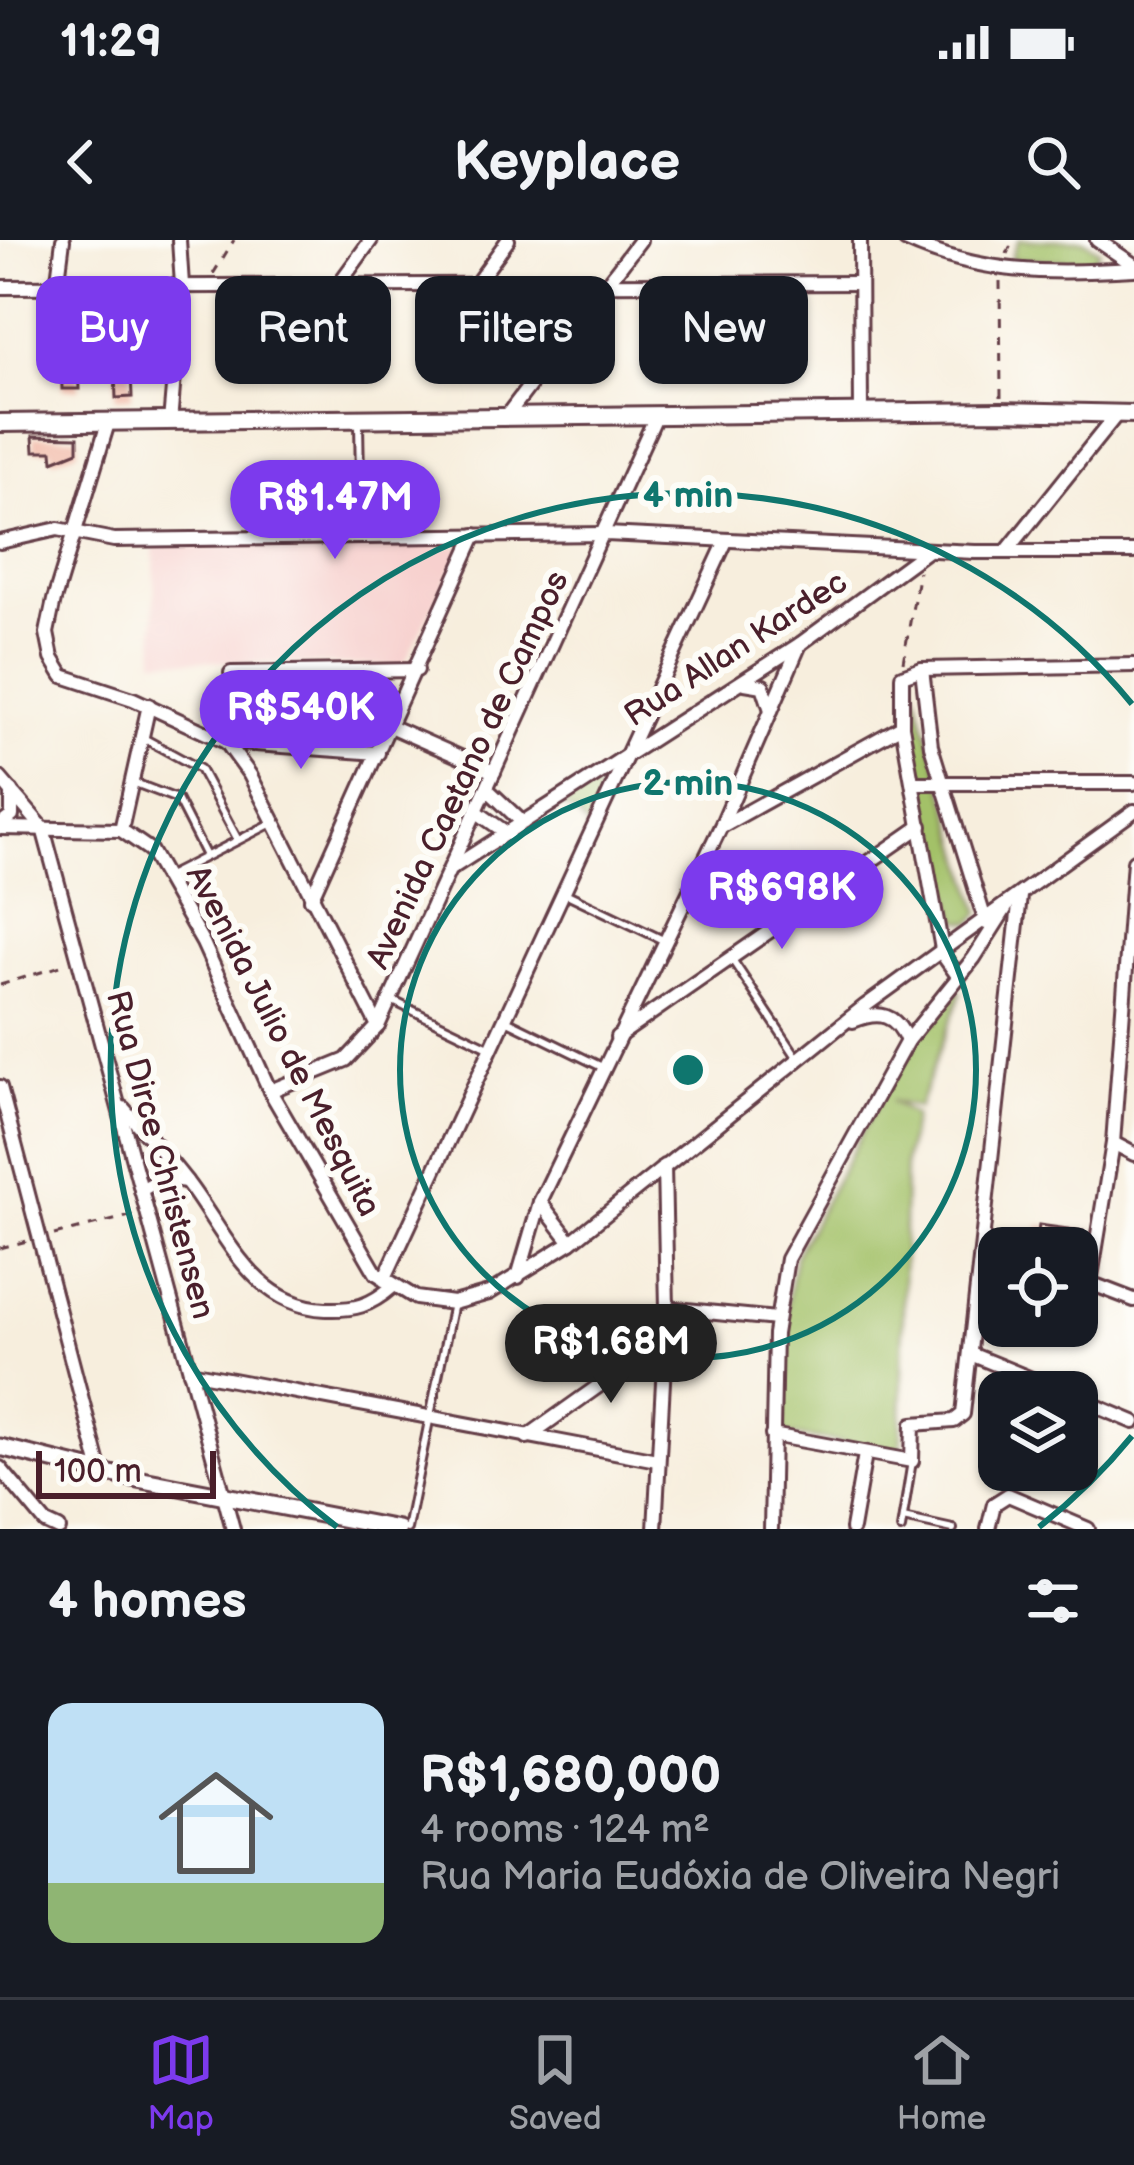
<!DOCTYPE html>
<meta charset="utf-8">
<style>
body{margin:0;font-family:"Balsamiq Sans",sans-serif;background:#242831;color:#f1f3f6;height:100vh;display:flex;flex-direction:column;font-size:45px;white-space:nowrap}
*{box-sizing:border-box;margin:0}
p{font-size:39px;color:#9ea1a6}
.icon{flex:none;width:66px;height:66px;fill:none;stroke:currentColor;stroke-width:2;stroke-linecap:round;stroke-linejoin:round}
.map{position:relative;height:1289px;overflow:hidden}
.details{display:flex;flex-direction:column;background:#171b24;flex:1}
.details>*{flex:none}
.top-card{position:absolute;left:36px;top:36px;width:1062px;height:108px;display:flex;gap:24px}
.fabs{position:absolute;left:978px;top:987px;display:grid;gap:24px}
.fabs a{display:grid;place-items:center;width:120px;height:120px;border-radius:24px;background:#171b24;box-shadow:0 3px 9px #0004;font-size:60px}
.scale{position:absolute;left:36px;bottom:30px;width:180px;box-sizing:border-box;padding-left:12px;border:6px solid #4a1f2b;border-top:0;font-size:33px;line-height:42px;white-space:nowrap;color:#4a1f2b;-webkit-text-stroke:9px #fdfcf7;paint-order:stroke}
.price{position:absolute;translate:-50% -102px;padding:0 27px;border-radius:42px;background:#7c3aed;color:#fff;font-size:39px;line-height:78px;filter:drop-shadow(0 3px 6px #0008)}
.price::after{content:'';position:absolute;left:50%;top:72px;width:36px;height:27px;margin-left:-18px;background:inherit;clip-path:polygon(0 0,100% 0,50% 100%)}
.price.selected{background:#222;color:#fff}
ul{padding:0;list-style:none}
li{display:flex;align-items:center;gap:36px;height:300px;padding:0 48px}
li span{display:grid;place-items:center;flex:none;width:336px;height:240px;border-radius:24px;color:#555}
li>.icon{margin-inline-start:auto}
span .icon{width:144px;height:144px;fill:#fffc;stroke-width:1}
li b{font-size:51px}
h2{display:flex;justify-content:space-between;align-items:center;height:144px;padding:0 48px;font-size:51px}
.pill{padding:0 42px;border-radius:24px;background:#171b24;box-shadow:0 3px 9px #0004;font-size:42px;line-height:108px}
.pill.selected{background:#7c3aed;color:#fff}
.status{display:flex;justify-content:space-between;align-items:center;height:84px;padding:0 60px;background:#171b24;direction:ltr}
.status svg{height:33px;fill:currentColor}
header{display:flex;justify-content:space-between;align-items:center;height:156px;padding:0 48px;background:#171b24;font-size:54px;font-weight:700}
.dock{display:flex;justify-content:space-around;align-items:center;height:168px;border-top:3px solid #363941;background:#171b24;font-size:33px;color:#9ea1a6}
.dock a{display:grid;justify-items:center;gap:6px}
.dock .selected{color:#7c3aed}
.map>svg:first-child{display:block}
.built{fill:#f7d0ce}
.green{fill:#a3c168;stroke:#76704a;stroke-width:3}
.building{fill:#f0b19e}
.lines{fill:none;stroke-linecap:round;stroke-linejoin:round}
.service-casing{stroke:#643e46;stroke-width:12}
.minor-casing{stroke:#643e46;stroke-width:18}
.tertiary-casing{stroke:#643e46;stroke-width:21}
.secondary-casing{stroke:#643e46;stroke-width:22}
.path{stroke:#643e46;stroke-width:3;stroke-dasharray:9 9;stroke-linecap:butt}
.service{stroke:#fff;stroke-width:6}
.minor{stroke:#fff;stroke-width:12}
.tertiary{stroke:#fff;stroke-width:15}
.secondary{stroke:#fff;stroke-width:16}
.ring{fill:none;stroke:#0f766e;stroke-width:6}
.labels{text-anchor:middle;dominant-baseline:central;stroke-width:12;stroke-linejoin:round;paint-order:stroke}
.street-label{font-size:33px;fill:#4a1f2b;stroke:#fdfcf7}
.centre{fill:#0f766e;stroke:#fdfcf7;stroke-width:6}
.ring-label{font-size:36px;text-anchor:middle;font-weight:bold;fill:#0f766e;stroke:#fdfcf7;stroke-width:12;stroke-linejoin:round;paint-order:stroke}
</style>
<div class="status"><b>11:29</b><svg viewBox="0 0 49 12"><path d="M0 12V9h3v3zM5 12V6h3v6zM10 12V3h3v9zM15 12V0h3v12zM26 1h20v11H26zM47 4h2v5h-2z"/></svg></div>
<header><svg class="icon" aria-label="back" viewBox="0 0 24 24"><path d="M15 5l-7 7 7 7"/></svg>Keyplace<svg class="icon" aria-label="search" viewBox="0 0 24 24"><circle cx="10" cy="10" r="6"/><path d="M15 15l6 6"/></svg></header>
<div class="map">
<svg width="1134" height="1289" viewBox="0 0 1134 1289">
<rect width="100%" height="100%" fill="#fdfcf7"/>
<filter id="ink" filterUnits="userSpaceOnUse"><feTurbulence type="fractalNoise" baseFrequency=".00833" numOctaves="2"/><feDisplacementMap in="SourceGraphic" scale="24" xChannelSelector="R" yChannelSelector="G"/><feConvolveMatrix kernelMatrix="1 2 1 2 8 2 1 2 1" color-interpolation-filters="sRGB"/></filter>
<filter id="wash" filterUnits="userSpaceOnUse"><feTurbulence type="fractalNoise" baseFrequency=".004" numOctaves="4" result="noise"/><feDisplacementMap in="SourceGraphic" scale="48" xChannelSelector="R" yChannelSelector="G"/><feGaussianBlur stdDeviation="2.7" result="paint"/><feColorMatrix in="noise" values="0 0 0 0 0 0 0 0 0 0 0 0 0 0 0 0 0 1.4 0 .05"/><feComposite in="paint" operator="in"/></filter>
<g filter="url(#wash)">
<rect width="100%" height="100%" fill="#f7eedd"/>
<path class="built" d="M154,304L463,306L403,426L155,420Z"/>
<g class="green">
<path d="M1018,0H1083L1100,10L1095,21L1011,19Z"/>
<path d="M913,443L980,673L971,683L958,680C935,604 904,526 908,445Z"/>
<path d="M594,546L600,558L589,590L577,574L560,566Z"/>
<path d="M950,749L961,753L918,868L891,861L914,876L905,920L901,1211L784,1194L783,1092L795,1016L882,856Z"/>
</g>
<g id="blocks">
<g class="building">
<path d="M61,106H77L79,149H62Z"/>
<path d="M114,109H130L132,157L116,158Z"/>
<path d="M33,196L78,197V211L53,221L52,211H34Z"/>
<path d="M1039,985L1083,991L1080,1018L1077,1008H1036Z"/>
</g>
</g>
</g>
<g filter="url(#ink)">
<use href="#blocks" fill-opacity="0" stroke="#643e46" stroke-width="3"/>
<g class="lines">
<defs>
<g id="service">
<path d="M359,183L361,296"/>
<path d="M145,499L200,529L238,600"/>
<path d="M135,543L177,559L206,616"/>
<path d="M168,636L272,583"/>
<path d="M565,653L663,700"/>
<path d="M731,718L799,820"/>
<path d="M391,760L491,808"/>
<path d="M506,780L604,828"/>
<path d="M903,1278L953,1289"/>
<path d="M407,1289L453,1063"/>
<path d="M901,1289L912,1221"/>
</g>
<g id="minor">
<path d="M860,0L861,174"/>
<path d="M905,0C981,35 1051,34 1134,29"/>
<path d="M1097,0L1134,25"/>
<path d="M0,47L860,43"/>
<path d="M57,47L63,0"/>
<path d="M474,47L508,0"/>
<path d="M336,48L371,0"/>
<path d="M505,178L640,0"/>
<path d="M170,182L182,45L179,0"/>
<path d="M108,183L54,360L47,393L52,418L63,436L133,459L226,502L250,535L378,786"/>
<path d="M0,302L58,289L114,300L606,294L975,312H1134"/>
<path d="M1007,311L1117,174"/>
<path d="M922,429L931,506L986,683"/>
<path d="M231,433L417,430"/>
<path d="M745,443L763,446L771,470"/>
<path d="M392,487L494,532"/>
<path d="M226,502L378,513"/>
<path d="M0,538L43,588L233,1289"/>
<path d="M913,543H1134"/>
<path d="M487,549L523,583"/>
<path d="M477,572L508,594"/>
<path d="M0,585L12,576V551"/>
<path d="M722,586L902,486"/>
<path d="M0,588L121,590L150,610L203,703L270,851L376,1033L416,1058L453,1063L489,1053L571,1002L865,766L1134,571"/>
<path d="M121,590L149,465"/>
<path d="M452,628L800,404L928,310"/>
<path d="M311,659L475,295"/>
<path d="M958,736L943,715L902,486V436L922,429L1134,425"/>
<path d="M853,781C880,770 896,774 907,801"/>
<path d="M617,797L921,586"/>
<path d="M0,847L101,1232"/>
<path d="M270,851L346,820L378,786L656,176"/>
<path d="M123,868C145,893 169,918 189,945C227,996 254,1066 326,1069C355,1070 370,1066 392,1047"/>
<path d="M1113,903L1134,914"/>
<path d="M141,950L163,938L186,941"/>
<path d="M540,962L571,1002"/>
<path d="M518,1037L540,962L721,586L800,404"/>
<path d="M1077,1038L1134,1060"/>
<path d="M384,1040L726,301"/>
<path d="M1090,1043L1113,903L1134,621"/>
<path d="M667,1068L776,1079"/>
<path d="M973,1115L1063,1152"/>
<path d="M190,1132L657,1220"/>
<path d="M1077,1158L1134,1182"/>
<path d="M772,1195L912,1221L913,1184L954,1181L963,1174L1020,656"/>
<path d="M527,1197L666,1098"/>
<path d="M0,1228L46,1283L59,1289"/>
<path d="M655,1289L667,1068L664,926"/>
<path d="M771,1289L775,1094L787,1019L907,801L974,718L1007,666"/>
<path d="M852,1289L865,1214"/>
<path d="M988,1289L994,1264L1008,1255L1088,1289"/>
</g>
<path id="tertiary" d="M0,1207L101,1232L398,1289"/>
<path id="secondary" d="M0,183L1001,171L1134,174"/>
</defs>
<use href="#service" class="service-casing"/>
<use href="#minor" class="minor-casing"/>
<use href="#tertiary" class="tertiary-casing"/>
<use href="#secondary" class="secondary-casing"/>
<g class="path">
<path d="M1007,14L1013,0"/>
<path d="M213,34L234,0"/>
<path d="M1000,41L1001,157"/>
<path d="M903,422L919,331"/>
<path d="M0,745L67,724"/>
<path d="M54,995L138,974"/>
<path d="M0,1008L27,1001"/>
</g>
<use href="#service" class="service"/>
<use href="#minor" class="minor"/>
<use href="#tertiary" class="tertiary"/>
<use href="#secondary" class="secondary"/>
</g>
</g>
<g class="ring">
<circle cx="688" cy="830" r="288"/>
<path d="M1132 1196A576 576 0 0 1 1039 1287M337 1287A576 576 0 1 1 1132 464"/>
</g>
<g class="labels">
<g class="street-label">
<text transform="translate(736 409) rotate(-33)">Rua Allan Kardec</text>
<text transform="translate(468 530) rotate(-65)">Avenida Caetano de Campos</text>
<text transform="translate(283 801) rotate(63)">Avenida Julio de Mesquita</text>
<text transform="translate(160 915) rotate(75)">Rua Dirce Christensen</text>
</g>
</g>
<circle cx="688" cy="830" r="18" class="centre"/>
<g class="ring-label">
<text x="688" y="267">4 min</text>
<text x="688" y="555">2 min</text>
</g>
</svg>
<div class="fabs">
<a><svg class="icon" aria-label="locate" viewBox="0 0 24 24"><circle cx="12" cy="12" r="6"/><path d="M12 2v4M12 18v4M2 12h4M18 12h4"/></svg></a>
<a><svg class="icon" aria-label="layers" viewBox="0 0 24 24"><path d="M12 4l9 5-9 5-9-5zM3 14l9 5 9-5"/></svg></a>
</div>
<div class="scale">100 m</div>
<b class="price" style="left:335px;top:322px">R$1.47M</b>
<b class="price" style="left:301px;top:532px">R$540K</b>
<b class="price" style="left:782px;top:712px">R$698K</b>
<b class="price selected" style="left:611px;top:1166px">R$1.68M</b>
<div class="top-card">
<a class="pill selected">Buy</a>
<a class="pill">Rent</a>
<a class="pill">Filters</a>
<a class="pill">New</a>
</div>
</div>
<section class="details">
<h2>4 homes<svg class="icon" aria-label="filters" viewBox="0 0 24 24"><path d="M4 7h16M4 17h16"/><circle cx="9" cy="7" r="2"/><circle cx="15" cy="17" r="2"/></svg></h2>
<ul>
<li><span style="background:linear-gradient(#bfe0f5 75%,#8fb573 0)"><svg class="icon" aria-label="home" viewBox="0 0 24 24"><path d="M3 11l9-7 9 7M6 9v11h12V9"/></svg></span><div><b>R$1,680,000</b><p>4 rooms · 124 m²</p><p>Rua Maria Eudóxia de Oliveira Negri</p></div></li>
</ul>
</section>
<nav class="dock">
<a class="selected"><svg class="icon" aria-label="map" viewBox="0 0 24 24"><path d="M3 6l6-2 6 2 6-2v14l-6 2-6-2-6 2zM9 4v14M15 6v14"/></svg>Map</a>
<a><svg class="icon" aria-label="saved" viewBox="0 0 24 24"><path d="M7 4h10v16l-5-4-5 4z"/></svg>Saved</a>
<a><svg class="icon" aria-label="home" viewBox="0 0 24 24"><path d="M3 11l9-7 9 7M6 9v11h12V9"/></svg>Home</a>
</nav>
